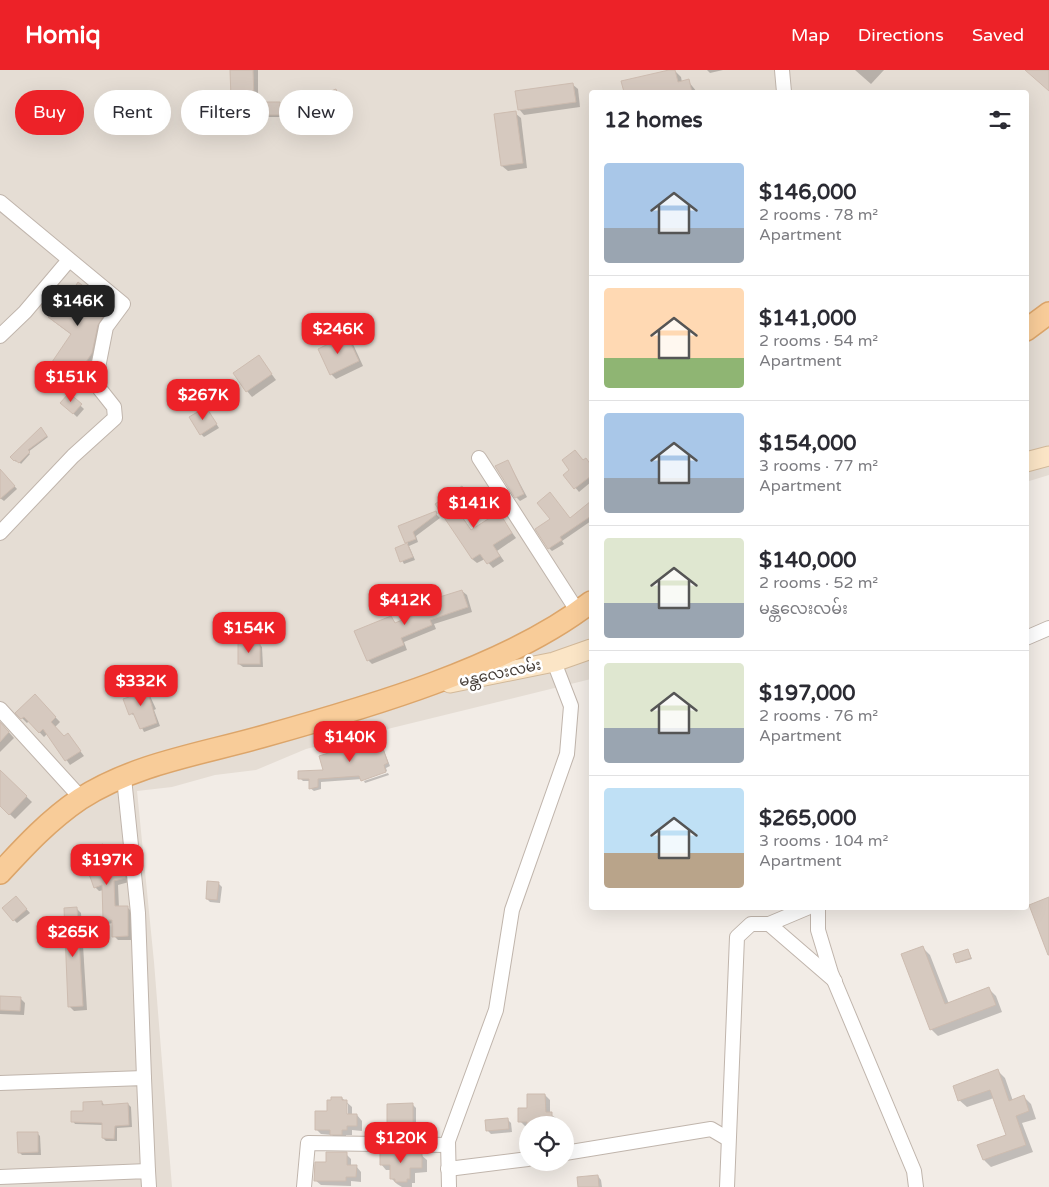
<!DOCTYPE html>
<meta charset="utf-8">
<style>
body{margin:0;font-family:"Varela Round","Noto Sans Myanmar",sans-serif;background:#f2f2f3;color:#2b2b33;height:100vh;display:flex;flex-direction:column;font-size:19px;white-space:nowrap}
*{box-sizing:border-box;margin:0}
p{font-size:16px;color:#7c7c81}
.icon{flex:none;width:28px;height:28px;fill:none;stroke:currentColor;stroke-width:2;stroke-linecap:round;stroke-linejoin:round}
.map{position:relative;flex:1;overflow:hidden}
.panel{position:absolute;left:589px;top:20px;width:440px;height:820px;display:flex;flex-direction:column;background:#fff;border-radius:5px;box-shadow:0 5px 20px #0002}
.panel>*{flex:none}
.hud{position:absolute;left:15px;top:20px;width:475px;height:45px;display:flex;gap:10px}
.tools{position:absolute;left:519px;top:1046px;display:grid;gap:10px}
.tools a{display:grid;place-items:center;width:55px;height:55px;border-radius:50%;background:#fff;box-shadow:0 5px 20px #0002;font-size:25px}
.price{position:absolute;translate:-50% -42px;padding:0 11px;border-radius:10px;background:#ed2228;color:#fff;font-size:16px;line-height:32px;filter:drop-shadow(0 1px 2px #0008)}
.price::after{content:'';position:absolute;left:50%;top:30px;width:15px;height:11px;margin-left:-8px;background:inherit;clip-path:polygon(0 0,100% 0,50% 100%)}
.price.selected{background:#222;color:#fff}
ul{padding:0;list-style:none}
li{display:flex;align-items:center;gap:15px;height:125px;padding:0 15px}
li+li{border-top:1px solid #e1e1e2}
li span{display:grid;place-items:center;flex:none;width:140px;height:100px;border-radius:5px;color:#555}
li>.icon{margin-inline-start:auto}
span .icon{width:60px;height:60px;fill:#fffc;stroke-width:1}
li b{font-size:21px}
h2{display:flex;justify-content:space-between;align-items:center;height:60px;padding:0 15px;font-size:21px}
.chip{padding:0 18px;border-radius:22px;background:#fff;box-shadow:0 5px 20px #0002;font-size:18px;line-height:45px}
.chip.selected{background:#ed2228;color:#fff}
header{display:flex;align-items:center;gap:30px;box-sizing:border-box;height:70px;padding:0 25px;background:#ed2228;color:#fff}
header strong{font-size:24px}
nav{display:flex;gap:28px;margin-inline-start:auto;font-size:18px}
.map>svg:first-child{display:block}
.residential{fill:#e5ddd4}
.shadow{fill:#0003;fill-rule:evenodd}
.building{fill:#d6c9bf;stroke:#cdbcb0}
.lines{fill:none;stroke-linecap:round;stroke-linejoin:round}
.street-casing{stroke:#c0b5ac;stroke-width:16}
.secondary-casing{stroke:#d2b99a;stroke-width:21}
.primary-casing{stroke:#dca56a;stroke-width:24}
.street{stroke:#fff;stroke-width:14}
.secondary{stroke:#fbe5c6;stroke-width:19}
.primary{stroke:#f8cc99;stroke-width:21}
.labels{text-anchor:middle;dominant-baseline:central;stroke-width:5;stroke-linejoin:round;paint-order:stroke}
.street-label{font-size:15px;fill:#443c36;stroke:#fff}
</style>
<header>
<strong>Homiq</strong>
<nav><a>Map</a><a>Directions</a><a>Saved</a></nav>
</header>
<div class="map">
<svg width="1049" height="1117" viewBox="0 0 1049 1117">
<rect width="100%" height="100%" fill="#f2ece6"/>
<path class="residential" d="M0,0H1049V405L1026,412V22H591V609L306,679L256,700L215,705L172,717L137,721L154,892L172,1117H0Z"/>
<g class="shadow">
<path d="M230,0H258V33H279L282,38L326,27L335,21L342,34L316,44L318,48L289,53L285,47H256L253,45V33H237L232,28Z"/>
<path d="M674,0L681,7L682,12L688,11L697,22H625L622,12Z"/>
<path d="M707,0H723L710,3Z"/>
<path d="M855,0H884L871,14Z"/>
<path d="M572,14L578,19L580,37L524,45L519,39Z"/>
<path d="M515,43L521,48L527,98L508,101L502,96Z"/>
<path d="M79,213L113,241L95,287L80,310L58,295L72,265L53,251Z"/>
<path d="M346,267L352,272L363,296L336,309L331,304Z"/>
<path d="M259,287L276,310L252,327L247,321Z"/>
<path d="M69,325L84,339L77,347L62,333Z"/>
<path d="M206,338L219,358L204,367L201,364Z"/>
<path d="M41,359L48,367L28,382L30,384L21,394L18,390L16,392L12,387Z"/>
<path d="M508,391L527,427L520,431L516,427Z"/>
<path d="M583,391L591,396V412L579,422L565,405Z"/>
<path d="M0,400L17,419L4,431L0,428Z"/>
<path d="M461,418L471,429L457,439L472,461L498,444L516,468L497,481L504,491L493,498L485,489L477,493L472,489L437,435Z"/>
<path d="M591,433V451L562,471L564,474L552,481L549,478L571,449Z"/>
<path d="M435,443L440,448L416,466L418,472L409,476L415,490L404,494L396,479L408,474L400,457Z"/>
<path d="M462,521L467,525L472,542L434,554L436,559L404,572L407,580L372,594L368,590L391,547L396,554L434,538Z"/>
<path d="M259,574L262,577L263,597H243L239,594Z"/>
<path d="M146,617L156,639L154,640L160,656L144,662L136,646L131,644Z"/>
<path d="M35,626L60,652L55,657L64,667L68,665L84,686L70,695L48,663L44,667L29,651L27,653L17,643Z"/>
<path d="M0,652L14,668L0,682Z"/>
<path d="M379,668L390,696L386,698L387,701L362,709L321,712V719L314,721L310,718V711H303L300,708L325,701Z"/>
<path d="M2,703L32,732L15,749L0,735Z"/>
<path d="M388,703L389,705L365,713L364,711Z"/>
<path d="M102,776L106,780L110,793L123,789L127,793L129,812L118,815L119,838H128L132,842V870H118L114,866L113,853L108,854L104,850V820L99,821L95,817L85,798Z"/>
<path d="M218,813L222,817L220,833L210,832L207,829Z"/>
<path d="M19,831L30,843L17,853L14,850Z"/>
<path d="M76,838L81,843L87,940L74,941L69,936Z"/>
<path d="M923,878L930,885L949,934L989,919L996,926L1002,942L938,966L931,959Z"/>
<path d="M968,880L972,889L958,893L957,892Z"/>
<path d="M0,928H20L25,933L24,945L0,944Z"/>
<path d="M998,1001L1005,1008L1013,1031L1024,1027L1031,1034L1036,1049L1022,1053L1033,1082L991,1097L984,1090L1008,1066L994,1028L967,1037L959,1030Z"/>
<path d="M545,1025L550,1030V1044L556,1048V1055L525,1056L520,1051L528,1039Z"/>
<path d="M342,1028L352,1037V1045H357L362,1051V1061L352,1060V1065H346V1070L337,1069L332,1065L321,1064L316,1059ZM346,1032L348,1035V1050H346Z"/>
<path d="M102,1032L105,1036L128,1034L131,1037L132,1057L117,1058V1071H106L103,1068L104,1055L75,1054L73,1051Z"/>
<path d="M412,1034L416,1038V1060L392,1061L388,1057Z"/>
<path d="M508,1050L511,1053L512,1062L491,1064L488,1061L487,1051Z"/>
<path d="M37,1063L40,1066L41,1085H22L19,1082Z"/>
<path d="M346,1084L351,1089V1096H356L361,1102V1112L351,1111V1116L321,1115L315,1110L327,1093Z"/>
<path d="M421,1085L427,1090V1102L415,1103V1113H412V1117H402L397,1114L391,1108V1100H386L381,1094Z"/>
<path d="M598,1106L601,1110L602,1117H580Z"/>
</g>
<g class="building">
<path d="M230,0H253L254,28H231Z"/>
<path d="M669,0H675L678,12L689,9L692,22H624L621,11Z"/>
<path d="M1025,0H1049V21Z"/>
<path d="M573,13L576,32L518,40L515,21Z"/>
<path d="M336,19L340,31L315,41L316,46L285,51L284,45H252V32H280V38L325,26L324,24Z"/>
<path d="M516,41L523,93L501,96L494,44Z"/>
<path d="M78,212L110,236L98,255L92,283L76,307L52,292L71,264L48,247L60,231L64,234Z"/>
<path d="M347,265L359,291L330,305L318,279Z"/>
<path d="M259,285L272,304L246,322L233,303Z"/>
<path d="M69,323L82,334L73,344L60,333Z"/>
<path d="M206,337L217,354L200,365L189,347Z"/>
<path d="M41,357L47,366L28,380L30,382L19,393L15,390L14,391L10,387Z"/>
<path d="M575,380L583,390L586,388L591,395V406L574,419L563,405L569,400L562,390Z"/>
<path d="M508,390L524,424L515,428L495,396Z"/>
<path d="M0,399L15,416L0,429Z"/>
<path d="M462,416L467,424L453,434L471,460L499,442L512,463L493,475L500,486L487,494L480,484L472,489L435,434Z"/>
<path d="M550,422L570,448L591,431V446L560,467L562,470L548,479L535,459L550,449L537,433Z"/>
<path d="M436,441L437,444L413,462L416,469L405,473L398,456Z"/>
<path d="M407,473L413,487L400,492L395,478Z"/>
<path d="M462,520L468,537L430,550L432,555L401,568L404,575L367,591L354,561L391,546L395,553L433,537L430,530Z"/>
<rect x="238" y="573" width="22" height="21"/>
<path d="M146,616L157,653L140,659L133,643L129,645L123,629L129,627L128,622Z"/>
<path d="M35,624L56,647L51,652L64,666L68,663L81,681L65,691L43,659L39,663L24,647L21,649L15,643Z"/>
<path d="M0,652L9,662L0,672Z"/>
<path d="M379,667L388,693L384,695L386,702L361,711L359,706L318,709V717L309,719V709H298V701L323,700L319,686Z"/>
<path d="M0,700L27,726L9,745L0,736Z"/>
<path d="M103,774L108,792L123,788L126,808L114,811L115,836H128V866L112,867V850H103L102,815L94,818L87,798L84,799L78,781Z"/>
<path d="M207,811L219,812L217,830L206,829Z"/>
<path d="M16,826L27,839L13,851L2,838Z"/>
<path d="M1049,827V885H1048L1029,835Z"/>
<path d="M77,837L83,936L68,937L64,838Z"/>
<path d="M923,876L945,934L989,917L996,935L930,960L901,884Z"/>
<path d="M968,879L971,888L956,893L953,884Z"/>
<path d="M0,926L21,927L20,941L0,940Z"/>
<path d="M998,999L1009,1031L1024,1025L1029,1041L1016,1046L1026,1075L983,1090L977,1075L1006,1065L990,1020L958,1031L953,1016Z"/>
<path d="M527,1024H545L546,1042H552V1054L527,1055V1052H518V1038H527Z"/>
<path d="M331,1027H342V1030H347V1044H357V1056H347V1060H342V1065H330V1060H315V1041H327V1030H331Z"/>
<path d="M102,1031V1035L128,1033L129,1055L115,1056L114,1069L102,1068V1053L71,1052V1041H83V1032Z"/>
<path d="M413,1033V1058H387V1034Z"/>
<path d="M508,1048L509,1059L486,1061L485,1050Z"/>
<path d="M17,1062H38V1082L18,1083Z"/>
<path d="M326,1082H347V1095H357L356,1107H346V1111H314L315,1092H326Z"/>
<path d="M380,1083H422V1098H410V1109H407V1112H395V1109H390V1095H380Z"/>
<path d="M598,1105L599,1117H578L577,1107Z"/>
</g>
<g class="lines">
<defs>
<g id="street">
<path d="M782,0L784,22"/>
<path d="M0,132L123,234L106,257L95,313L114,337L115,348L73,386L0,463"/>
<path d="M0,266L25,242L69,190"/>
<path d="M479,388L578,542"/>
<path d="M1026,568L1049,558"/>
<path d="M0,639L81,728"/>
<path d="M124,708L138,843L144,1008"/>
<path d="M818,838V860L831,903L914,1101L916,1117"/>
<path d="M769,854L807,838"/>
<path d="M0,1013L144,1008L148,1101"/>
<path d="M565,1083L711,1059L728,1069"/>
<path d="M448,1099L528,1089"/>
<path d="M0,1107L148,1101L149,1117"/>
<path d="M304,1117L308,1073L448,1075"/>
<path d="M449,1117L448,1071L496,940L512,840L567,684L571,636L554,592"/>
<path d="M727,1117L737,867L751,854H769L835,911"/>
</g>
<g id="secondary">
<path d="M1026,392L1049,386"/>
<path d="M450,613L554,592L591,579"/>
</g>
<g id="primary">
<path d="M1026,260L1049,243"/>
<path d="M0,803C25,776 49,750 80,729C134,694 201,684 261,667C365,638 506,598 591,532"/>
</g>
</defs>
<use href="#street" class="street-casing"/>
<use href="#secondary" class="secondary-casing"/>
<use href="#primary" class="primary-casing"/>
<use href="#street" class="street"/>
<use href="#secondary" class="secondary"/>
<use href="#primary" class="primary"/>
</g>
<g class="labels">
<g class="street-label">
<text transform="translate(500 603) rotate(-12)">မန္တလေးလမ်း</text>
</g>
</g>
</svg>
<div class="tools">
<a><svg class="icon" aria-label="locate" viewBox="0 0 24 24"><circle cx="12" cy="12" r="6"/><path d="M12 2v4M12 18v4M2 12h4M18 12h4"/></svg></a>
</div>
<b class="price selected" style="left:78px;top:257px">$146K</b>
<b class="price" style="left:338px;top:285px">$246K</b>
<b class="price" style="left:71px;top:333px">$151K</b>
<b class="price" style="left:203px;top:351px">$267K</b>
<b class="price" style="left:474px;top:459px">$141K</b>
<b class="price" style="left:405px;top:556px">$412K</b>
<b class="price" style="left:249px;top:584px">$154K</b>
<b class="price" style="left:141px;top:637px">$332K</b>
<b class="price" style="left:350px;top:693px">$140K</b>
<b class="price" style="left:107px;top:816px">$197K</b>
<b class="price" style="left:73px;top:888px">$265K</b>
<b class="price" style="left:401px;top:1094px">$120K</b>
<div class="hud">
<a class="chip selected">Buy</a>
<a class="chip">Rent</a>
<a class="chip">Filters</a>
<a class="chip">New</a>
</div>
<section class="panel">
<h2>12 homes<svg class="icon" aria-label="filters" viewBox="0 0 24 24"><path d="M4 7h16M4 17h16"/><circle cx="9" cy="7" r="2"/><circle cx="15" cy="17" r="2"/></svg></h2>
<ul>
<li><span style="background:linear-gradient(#a9c7e8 65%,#9aa5b1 0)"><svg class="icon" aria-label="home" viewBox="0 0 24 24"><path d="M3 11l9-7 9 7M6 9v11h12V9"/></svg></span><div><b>$146,000</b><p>2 rooms · 78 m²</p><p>Apartment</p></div></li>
<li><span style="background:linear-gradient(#ffd9b3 70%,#8fb573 0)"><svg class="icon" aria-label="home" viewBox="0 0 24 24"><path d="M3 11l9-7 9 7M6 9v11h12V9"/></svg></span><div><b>$141,000</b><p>2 rooms · 54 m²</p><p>Apartment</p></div></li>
<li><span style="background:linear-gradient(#a9c7e8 65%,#9aa5b1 0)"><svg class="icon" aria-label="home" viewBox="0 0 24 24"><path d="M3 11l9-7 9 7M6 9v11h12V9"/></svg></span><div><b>$154,000</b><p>3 rooms · 77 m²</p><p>Apartment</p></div></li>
<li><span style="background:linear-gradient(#dfe7d0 65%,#9aa5b1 0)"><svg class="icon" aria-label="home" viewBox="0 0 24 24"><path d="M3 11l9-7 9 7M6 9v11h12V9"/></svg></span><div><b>$140,000</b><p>2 rooms · 52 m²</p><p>မန္တလေးလမ်း</p></div></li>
<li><span style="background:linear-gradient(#dfe7d0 65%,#9aa5b1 0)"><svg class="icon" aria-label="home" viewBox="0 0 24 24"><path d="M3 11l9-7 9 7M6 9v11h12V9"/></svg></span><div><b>$197,000</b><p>2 rooms · 76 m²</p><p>Apartment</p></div></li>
<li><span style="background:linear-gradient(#bfe0f5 65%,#b9a48a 0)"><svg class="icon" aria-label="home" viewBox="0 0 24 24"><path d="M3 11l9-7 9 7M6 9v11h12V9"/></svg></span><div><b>$265,000</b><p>3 rooms · 104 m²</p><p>Apartment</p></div></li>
</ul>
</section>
</div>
